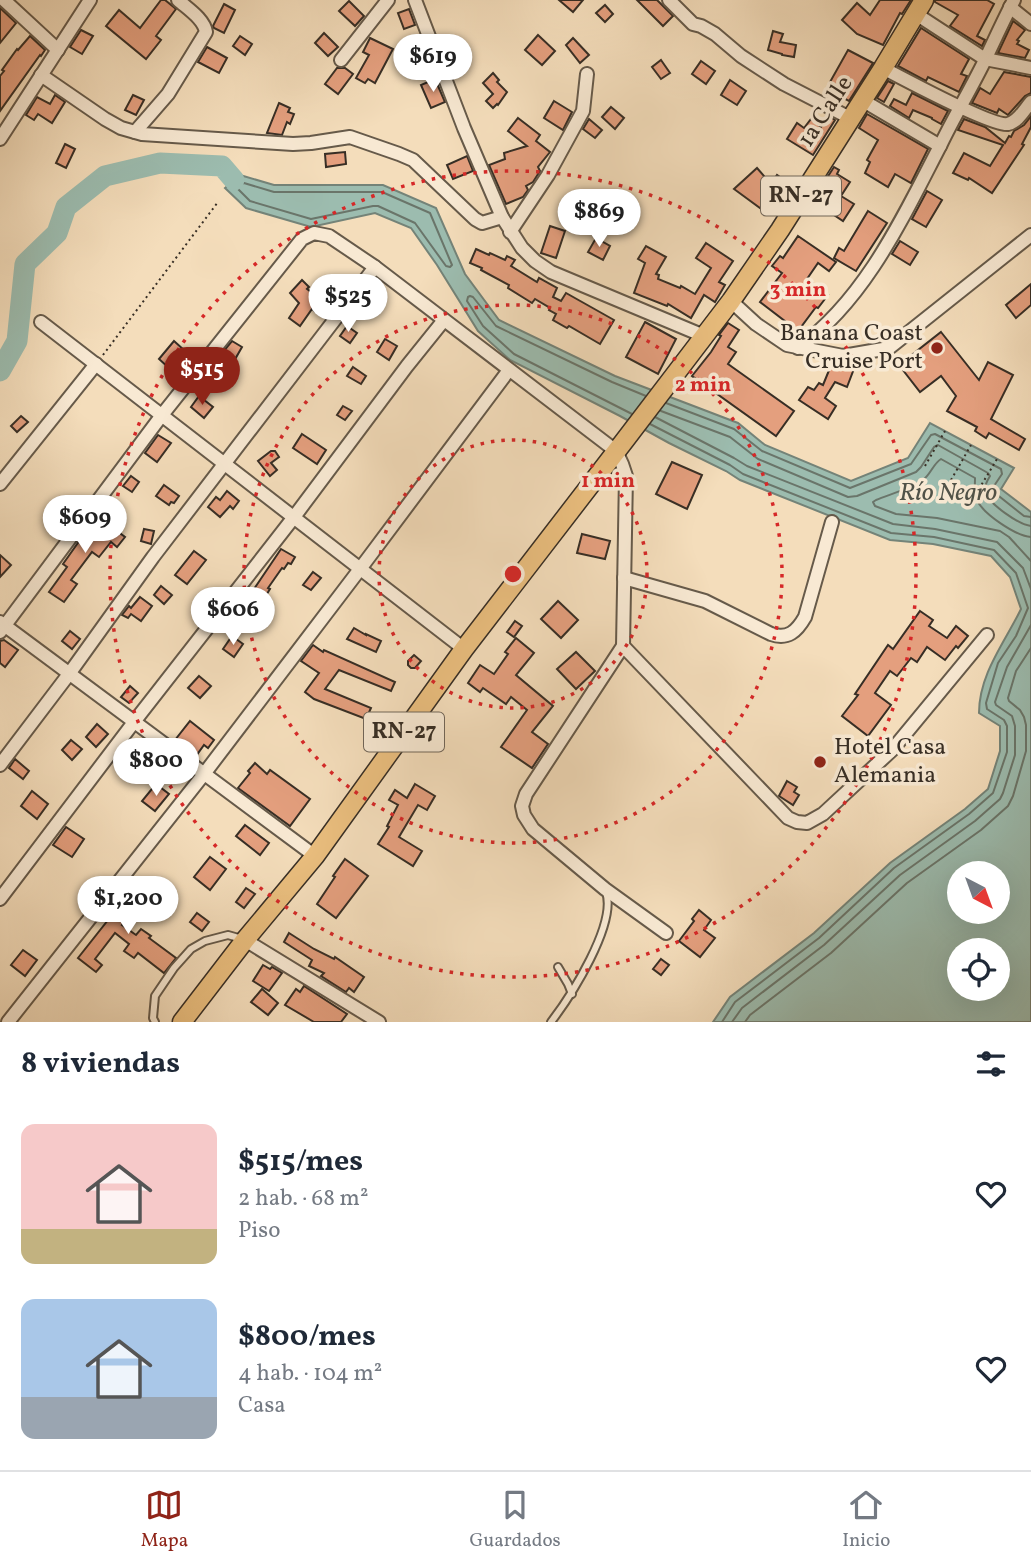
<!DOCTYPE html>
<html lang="es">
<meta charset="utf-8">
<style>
body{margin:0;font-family:Vollkorn,serif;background:#f2f2f3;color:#1f2937;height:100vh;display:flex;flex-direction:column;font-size:26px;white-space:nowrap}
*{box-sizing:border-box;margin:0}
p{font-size:23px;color:#747a83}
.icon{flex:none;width:38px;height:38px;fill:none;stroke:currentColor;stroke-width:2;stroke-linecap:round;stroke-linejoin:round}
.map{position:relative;height:1022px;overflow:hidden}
.side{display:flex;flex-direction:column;background:#fff;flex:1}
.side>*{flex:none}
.needle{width:46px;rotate:139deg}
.tools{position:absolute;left:947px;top:861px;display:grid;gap:14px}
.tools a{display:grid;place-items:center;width:63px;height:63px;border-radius:50%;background:#fff;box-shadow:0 7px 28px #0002;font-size:35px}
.price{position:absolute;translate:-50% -60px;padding:0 16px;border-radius:24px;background:#fff;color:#222;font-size:23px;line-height:46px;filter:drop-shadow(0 2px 4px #0008)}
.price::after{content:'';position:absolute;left:50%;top:42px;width:21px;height:16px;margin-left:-10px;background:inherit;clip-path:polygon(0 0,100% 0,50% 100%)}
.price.active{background:#8f2418;color:#fff}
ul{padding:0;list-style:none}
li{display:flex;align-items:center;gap:21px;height:175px;padding:0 21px}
li span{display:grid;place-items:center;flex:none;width:196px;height:140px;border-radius:14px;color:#555}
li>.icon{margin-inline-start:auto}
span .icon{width:84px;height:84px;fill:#fffc;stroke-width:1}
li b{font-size:30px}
h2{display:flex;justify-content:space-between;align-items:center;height:84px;padding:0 21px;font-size:30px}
.menu{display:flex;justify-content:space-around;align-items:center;height:98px;border-top:2px solid #e0e1e3;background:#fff;font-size:19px;color:#747a83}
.menu a{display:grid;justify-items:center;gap:4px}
.menu .active{color:#8f2418}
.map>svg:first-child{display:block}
.water{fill:#9cbcaf;stroke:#748378;stroke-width:2;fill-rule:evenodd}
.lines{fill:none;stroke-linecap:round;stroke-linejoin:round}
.shore{stroke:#6a756a;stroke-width:2}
.river{stroke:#9cbcaf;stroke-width:21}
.building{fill:#e49f7e;stroke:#372e25;stroke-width:2}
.lane-casing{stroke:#665a4a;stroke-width:10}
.street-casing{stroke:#665a4a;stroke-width:16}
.primary-casing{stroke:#372e25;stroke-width:21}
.path{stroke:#372e25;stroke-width:2;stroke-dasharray:2 3.5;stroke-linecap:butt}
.lane{stroke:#f8e9d3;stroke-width:6}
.street{stroke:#f8e9d3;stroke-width:12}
.primary{stroke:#eabe7e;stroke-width:18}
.ring{fill:none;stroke:#d62828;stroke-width:3.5;stroke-dasharray:3.5 7}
.poi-dot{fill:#8f2418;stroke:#f8e9d3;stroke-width:2.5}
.labels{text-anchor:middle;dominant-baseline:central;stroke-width:7;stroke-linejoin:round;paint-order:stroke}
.shield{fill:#f8e9d3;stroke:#716659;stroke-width:2}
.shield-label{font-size:23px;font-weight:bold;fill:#372e25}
.street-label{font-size:24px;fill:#372e25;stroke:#f8e9d3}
.poi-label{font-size:24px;fill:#372e25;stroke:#f8e9d3;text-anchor:end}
.water-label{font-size:26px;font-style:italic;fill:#505248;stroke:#f8e9d3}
.centre{fill:#d62828;stroke:#f8e9d3;stroke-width:3.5}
.ring-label{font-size:21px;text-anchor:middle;font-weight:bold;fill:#d62828;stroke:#f8e9d3;stroke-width:7;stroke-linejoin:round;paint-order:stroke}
</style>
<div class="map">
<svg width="1031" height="1022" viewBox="0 0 1031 1022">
<rect width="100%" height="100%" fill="#f4ddbb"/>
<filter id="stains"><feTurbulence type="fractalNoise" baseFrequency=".00286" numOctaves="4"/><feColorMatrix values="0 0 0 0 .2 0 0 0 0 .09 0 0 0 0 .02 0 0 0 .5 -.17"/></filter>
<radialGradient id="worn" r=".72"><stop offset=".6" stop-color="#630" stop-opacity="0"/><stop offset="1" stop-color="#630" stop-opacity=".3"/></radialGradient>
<path class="water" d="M240,175L274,185H383L436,208L465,274L499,320L615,376L738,423L765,445L851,481L908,458L930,423L1014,468L1001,489L1031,512V1022H713L730,997L814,933L890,863L965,809L988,789L1000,751V726L979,713C979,674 1005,642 1021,609L1010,577L991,556L933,544L890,540L740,480L726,471L669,443L620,416L510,360L478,331L437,265L411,228L375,213L311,227L246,208L225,188ZM959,873H998V912H959ZM959,950H998V989H959Z"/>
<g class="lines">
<g class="shore">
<path d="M244,183L274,192H382L430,213L452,265L450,267L446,266L415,223L378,206H373L311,219L250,201L238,189L239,186Z"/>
<path d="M666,403L734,429L762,451L850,488L911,464L931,435L935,434L1001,469L1002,474L994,486L995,493L1024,516L1031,517"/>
<path d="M661,411L730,437L758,459L848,497L857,496L916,472L921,467L934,447L938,445L988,473L990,476C987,481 984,486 986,492C988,504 1020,525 1031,526"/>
<path d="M632,414L514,354L483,326L467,301L468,297L470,296L473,297L496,326L612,382L646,396"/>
<path d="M655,417L734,458L747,466L893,524L935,529L997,542L1023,568L1031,589"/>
<path d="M650,424L730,465L743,474L891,533L934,537L994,550L1016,573L1028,608L1016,636L998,663L986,703L987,709L1004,720L1007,726V752L993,793L969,814L894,868L819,938L735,1002L722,1022"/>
<path d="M1031,537C1016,536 983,514 977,500C974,492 975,485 975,478L941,459C933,464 931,474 923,480C909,489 891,494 876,500L873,502L875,506L896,514L937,518L1000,531L1009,537L1031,561"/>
<path d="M732,1022L742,1008L824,945L900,875L975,821L1000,799L1003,793L1015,755V726L1012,716L996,705L995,702L1007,667L1031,625"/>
<path d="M745,1022L750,1015L831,953L907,883L981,830L1008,806L1013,796L1026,751V725L1024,717L1020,710L1009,701L1008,698L1016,671L1031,648"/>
</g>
<path class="river" d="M0,371L17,341L25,264L57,233L66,207L105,176L160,163L222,166L234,180"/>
</g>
<g class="building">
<path d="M161,0H165L176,9L156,36L161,40L146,59L106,26L119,10L140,28Z"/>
<path d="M559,0H583L573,12Z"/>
<path d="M637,0H657L673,16L663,26Z"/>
<path d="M880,0H911L902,14L900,13L883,45L857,34L842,20L857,3L870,15Z"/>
<path d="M935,0H987L994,4L977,36L985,40L982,46L950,26L958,15L935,2Z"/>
<path d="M349,1L364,16L355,26L339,11Z"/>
<path d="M224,4L235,10L224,33L214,28L213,26Z"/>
<path d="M605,5L613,14L605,22L596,13Z"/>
<path d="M0,8L16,23L0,43Z"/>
<path d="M409,9L415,25L404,29L398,13Z"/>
<path d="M1013,21L1025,30L1017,40L1019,41L1017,44L1029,50L1025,58L998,53Z"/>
<path d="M921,28L969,59L961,74L967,76L959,92L928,77L926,81L898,66Z"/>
<path d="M81,30L93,36L82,54L70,47Z"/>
<path d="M773,31L783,34L780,42L796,45L794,57L782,55V54L768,50Z"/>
<path d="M324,33L338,47L328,56L315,43Z"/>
<path d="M538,35L555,51L542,65L525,50Z"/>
<path d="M30,36L45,50L41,56L40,55L0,111V76L4,71L2,70L17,49L18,50Z"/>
<path d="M240,36L252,44L245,55L233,46Z"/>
<path d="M370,38L393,49L375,83L368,79L365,83L356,78L369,55L363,52Z"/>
<path d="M573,38L589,55L580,63L566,45Z"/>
<path d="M207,47L227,58L219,73L198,62Z"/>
<path d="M848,50L873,63L849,101L832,92L836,85L830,82Z"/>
<path d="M661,60L670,73L661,79L652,67Z"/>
<path d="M701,61L715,71L706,84L692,74Z"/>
<path d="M337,68H345L353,74L338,94L325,84Z"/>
<path d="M1004,72L1031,77V93L1025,96L1008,115L999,109L997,113L972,103L980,88L990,94Z"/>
<path d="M493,73L499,80L497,82L507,92L498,105L497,104L493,108L486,101L493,94L483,83Z"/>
<path d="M435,79L445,102L431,108L421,85Z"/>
<path d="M730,80L746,91L737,105L721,95Z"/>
<path d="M888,81L894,84L884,102L877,98Z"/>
<path d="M912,93L948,111L941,124L932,119V118L913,110L909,118L890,106L894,99L906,105Z"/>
<path d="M55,95L65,102L52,123L38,114L34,120L26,115L37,97L50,104Z"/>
<path d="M133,95L144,100L136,115L125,110Z"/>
<path d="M554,101L572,112L563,130L544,118Z"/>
<path d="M279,103L290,108L288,112L294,114L290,124L287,122L282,135L267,133Z"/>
<path d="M611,107L624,118L615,129L602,117Z"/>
<path d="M867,114L928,149L911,183L895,174L888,187L865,173L870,162L867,160L878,140L859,128Z"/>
<path d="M828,116L835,120L813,155L787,139L797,123L804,128L811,119L821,127Z"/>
<path d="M1031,116V127L1022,144L1024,145L992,193L969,178L968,180L953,173L964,153L990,166L1003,145L958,130L964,119L985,127L1005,143L1009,136L1011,137L1014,131L1024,125Z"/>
<path d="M518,118L540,135L536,141L550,152L538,167L540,171L533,182L526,186L528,190L523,197L506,204L489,165L505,159L504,153L527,146L508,131Z"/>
<path d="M589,119L602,130L595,138L583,129Z"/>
<path d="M65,144L75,149L66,168L56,163Z"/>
<path d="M345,152L346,164L326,167L325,154Z"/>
<path d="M467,156L473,171L453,179L447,165Z"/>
<path d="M834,167L839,170L837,174L850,182L841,196L854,204L843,221L825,209L823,211L810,204Z"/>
<path d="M757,168L771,184L777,175L791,185L786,193L781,189L764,211L734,189Z"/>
<path d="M927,191L942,200L926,227L912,219Z"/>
<path d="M868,211L887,223L856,271L834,258L839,248L844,251Z"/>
<path d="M550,226L565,231L556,258L541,253Z"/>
<path d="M798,236L836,262L829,271L818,263L807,279L828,295L818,308L816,307L798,331L760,302L782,273L772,266L780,256L783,258Z"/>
<path d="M596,238L610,246L603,260L588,252Z"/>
<path d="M900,241L918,252L910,265L892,254Z"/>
<path d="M706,243L733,261L719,282L725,285L715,302L704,295L691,318L668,304L667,306L634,293L645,263L638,259L646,246L666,257L656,274L659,275L658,279L680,288L681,286L695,294L711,268L696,258Z"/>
<path d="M476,249L489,255L490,253L505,260L507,256L515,260L511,266L537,282L539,278L557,288L553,297L561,301L566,293L614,320L600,344L569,326L567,328L553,320L556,314L549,310L550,308L535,299L532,303L508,288L509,285L481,270L482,268L470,263Z"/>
<path d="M302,280L309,287L307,289L328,305L320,315L312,309L300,326L289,318L299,303L290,293Z"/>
<path d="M1031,284V305L1016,318L1006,305Z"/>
<path d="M645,322L676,339L658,374L626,357Z"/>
<path d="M728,323L739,330L728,347L736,352L728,364L794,411L776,436L692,376L711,352L721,336L719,335Z"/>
<path d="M347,326L357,333L350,343L340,336Z"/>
<path d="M941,332L979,380L988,362L1013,375L991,419L1025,439L1019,450L989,433L986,438L975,431L977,427L947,411L956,396L941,376L920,392L899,365Z"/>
<path d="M385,339L397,346L389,360L377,352Z"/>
<path d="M174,341L184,350L169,368L159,359Z"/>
<path d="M232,341L242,347L234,361L222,353Z"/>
<path d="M832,363L842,365L849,364L855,366L847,387L835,382L825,398L836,406L828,419L799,400L808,387L814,390L819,383L823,385Z"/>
<path d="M353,367L366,376L361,384L347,376Z"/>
<path d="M199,396L213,407L204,418L191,407Z"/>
<path d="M343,406L352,411L345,420L337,415Z"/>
<path d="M21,416L28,422L17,432L11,426Z"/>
<path d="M302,434L326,450L317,464L293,448Z"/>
<path d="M158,435L171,443L157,462L145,453Z"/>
<path d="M271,451H275L279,457L271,463L277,470L270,476L258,461Z"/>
<path d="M672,462L702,475L687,509L656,494Z"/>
<path d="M131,476L139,482L132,492L123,486Z"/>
<path d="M164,485L179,496L174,503L171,502L169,505L156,496Z"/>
<path d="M227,491L239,501L233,509L230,506L220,517L208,507L216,497L220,500Z"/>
<path d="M59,501L68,509L58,522L48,514Z"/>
<path d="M97,516L125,537L117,547L111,542L99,557L92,552L71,580L77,584L64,602L49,592L67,567L63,564Z"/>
<path d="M144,529L154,531L151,544L141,541Z"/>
<path d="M582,534L610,541L605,559L577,553Z"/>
<path d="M281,549L295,557L291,564L288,563L284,569L282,568L268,588L270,589L265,597L254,589Z"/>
<path d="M194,551L206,560L187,584L175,575Z"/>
<path d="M0,555L11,565L0,577Z"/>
<path d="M313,572L321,578L311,590L303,585Z"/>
<path d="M161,586L172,595L164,604L154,595Z"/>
<path d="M140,597L152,606L141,621L131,614L128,618L122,615L129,606L131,608Z"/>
<path d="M558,601L578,620L561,638L541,619Z"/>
<path d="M920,611L933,620L929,626L947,638L956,626L968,636L958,648L956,646L945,660L927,647L917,662L911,658L897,676L890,671L875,693L891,705L868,736L842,716L858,695L855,694L888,645L893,649Z"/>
<path d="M515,621L522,626L514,637L507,632Z"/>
<path d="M354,628L366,635V634L381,641L376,652L347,639Z"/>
<path d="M70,631L80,639L72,649L62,641Z"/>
<path d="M232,636L243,644L234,657L223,649Z"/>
<path d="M516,638L534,653L516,675L553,706L532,732L548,744L532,768L501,747L527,710L511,697L506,704L483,688L480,692L468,683L480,665L494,674L508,654L505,652Z"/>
<path d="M4,640L18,650L5,667L0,663V641Z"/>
<path d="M313,645L323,652L324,650L395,682L391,691L339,670L325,689L371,708L366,719L314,699L305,692L319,673L301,661Z"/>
<path d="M576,652L595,671L576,689L557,669Z"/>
<path d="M414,655L421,661L415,668H411L408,665V661Z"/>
<path d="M199,676L211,686L200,698L188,688Z"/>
<path d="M130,686L138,693L129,703L121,697Z"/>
<path d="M190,721L214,740L208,748L204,745L196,756L175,740Z"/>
<path d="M97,724L108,734L96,747L86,737Z"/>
<path d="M71,740L82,749L72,760L62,750Z"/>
<path d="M15,759L29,771L23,779L9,768Z"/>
<path d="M255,763L267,774L270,770L310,799L290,826L238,788L250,773L248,771Z"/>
<path d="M787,781L797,787L794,792L799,795L793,805L779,796Z"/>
<path d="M156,784L169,794L155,811L142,801Z"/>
<path d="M415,784L435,796L427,810L418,805L399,837L422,851L413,866L378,844L389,827L387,826L398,805L389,800L395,790L407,798Z"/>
<path d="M32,791L48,804L37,819L21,806Z"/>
<path d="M245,825L269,843L260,855L236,836Z"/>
<path d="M66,827L84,839L72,857L53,845Z"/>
<path d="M210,857L226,869L210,890L194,877Z"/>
<path d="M345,859L368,876L336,918L317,904L335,877L333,876Z"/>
<path d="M139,881L149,889L122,925L136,935L141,929L151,936L149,938L176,958L164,973L138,953L134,958L124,951L129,944L115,933L95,959L102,965L96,972L78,958Z"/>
<path d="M246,888L255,894L244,908L236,902Z"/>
<path d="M699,910L711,920L704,930L715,938L700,957L679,941L694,921L692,919Z"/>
<path d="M197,913L209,922L202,931L190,922Z"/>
<path d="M289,933L314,949L334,959L335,957L364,977L354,992L349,988L346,992L321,976L324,973L309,966L312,960L284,942Z"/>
<path d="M23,950L37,960L25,976L11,965Z"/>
<path d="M661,959L669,965L661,975L653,969Z"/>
<path d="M263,965L270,969L272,967L282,973L269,991L253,981Z"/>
<path d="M304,986L347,1014L341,1022H314L285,1005L296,989L300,992Z"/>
<path d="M262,989L278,1003L268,1015L251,1002Z"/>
</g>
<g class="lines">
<defs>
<g id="lane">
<path d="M558,967L568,984L572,994"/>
<path d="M155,1022L153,1018L155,996L174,968L191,949L205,941L228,935L242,939"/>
<path d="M551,1022C571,996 617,924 606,892"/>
</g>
<g id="street">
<path d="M4,0L58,50"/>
<path d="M415,0L464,128L502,217L522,248L535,261L551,272L704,336"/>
<path d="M669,0L693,24L701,26L715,34L741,56L784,84L850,118"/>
<path d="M1010,7L1031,24"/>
<path d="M916,14L985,59L1031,68"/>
<path d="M341,60L388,0"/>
<path d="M883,68C902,78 993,127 1008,124C1018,122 1024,110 1031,102"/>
<path d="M41,75L105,119L121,128L142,134L293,144L311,143L350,137L399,154L413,160L475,219L482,223L502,217"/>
<path d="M862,100L940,146"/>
<path d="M135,132L168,94L206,32C204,19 188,9 178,0"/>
<path d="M0,139L90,0"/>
<path d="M510,232L548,175L583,111L587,74"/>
<path d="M731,301L756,324L787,345L843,356L889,348L1031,235"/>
<path d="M41,322L464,649"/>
<path d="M798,348C866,299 903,217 941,144C955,115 972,87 986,58C995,39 1004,19 1014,0"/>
<path d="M0,484L96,364"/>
<path d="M624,578L705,601L771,634C788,640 797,631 805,617L832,522"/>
<path d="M0,622L315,856"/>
<path d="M0,632L162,415L302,239L314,233L329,236L375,267L616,451L622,464L626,476L623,646L788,818L797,822L807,823L823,814L892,750L987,635"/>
<path d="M623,646L526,794L522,806L524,815L533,829L605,889L666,933"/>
<path d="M0,765L69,674L153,557L375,267"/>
<path d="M0,899L134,722L294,517L407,366L444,320"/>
<path d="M245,940L379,1022"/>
<path d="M8,1022L204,774L360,569L509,370"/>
</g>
<path id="primary" d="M182,1022L245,940L315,856L464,649L625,440L731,301L780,230L883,68L924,0"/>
</defs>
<use href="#lane" class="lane-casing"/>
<use href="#street" class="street-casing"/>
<use href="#primary" class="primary-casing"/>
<g class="path">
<path d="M103,355L218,202"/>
<path d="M925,466L945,431"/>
<path d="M951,480L971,445"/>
<path d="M976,494L997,459"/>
</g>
<use href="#lane" class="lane"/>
<use href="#street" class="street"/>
<use href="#primary" class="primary"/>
</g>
<g class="ring">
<circle cx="513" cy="574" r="134"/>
<circle cx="513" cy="574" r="269"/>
<circle cx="513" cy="574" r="403"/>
</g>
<g class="poi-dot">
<circle cx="937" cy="348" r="7"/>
<circle cx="820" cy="762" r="7"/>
</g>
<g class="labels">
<g class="shield">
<rect x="761" y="176.5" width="80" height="39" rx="5"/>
<rect x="364" y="712.5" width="80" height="39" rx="5"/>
</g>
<g class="shield-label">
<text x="801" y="196">RN-27</text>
<text x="404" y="732">RN-27</text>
</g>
<g class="street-label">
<text transform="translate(826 112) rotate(-57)">1a Calle</text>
</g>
<g class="poi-label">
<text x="923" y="334">Banana Coast<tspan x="923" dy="28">Cruise Port</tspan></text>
<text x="834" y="748" text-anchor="start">Hotel Casa<tspan x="834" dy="28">Alemania</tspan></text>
</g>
<g class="water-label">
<text x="948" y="493">Río Negro</text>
</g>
</g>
<circle cx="513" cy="574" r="10" class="centre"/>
<g class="ring-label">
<text x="798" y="296">3 min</text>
<text x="703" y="391">2 min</text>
<text x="608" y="487">1 min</text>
</g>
<rect width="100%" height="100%" filter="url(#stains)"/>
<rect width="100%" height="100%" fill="url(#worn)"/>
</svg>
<div class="tools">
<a><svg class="needle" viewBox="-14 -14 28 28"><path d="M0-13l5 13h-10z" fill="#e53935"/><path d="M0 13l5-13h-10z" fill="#747a83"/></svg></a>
<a><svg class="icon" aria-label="locate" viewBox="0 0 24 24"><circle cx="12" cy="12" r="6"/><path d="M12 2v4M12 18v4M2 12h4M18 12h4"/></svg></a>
</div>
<b class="price" style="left:433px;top:94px">$619</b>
<b class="price" style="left:599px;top:249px">$869</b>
<b class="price" style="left:348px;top:334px">$525</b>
<b class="price active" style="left:202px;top:407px">$515</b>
<b class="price" style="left:85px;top:555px">$609</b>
<b class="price" style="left:233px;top:647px">$606</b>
<b class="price" style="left:156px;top:798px">$800</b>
<b class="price" style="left:128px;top:936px">$1,200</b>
</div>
<section class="side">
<h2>8 viviendas<svg class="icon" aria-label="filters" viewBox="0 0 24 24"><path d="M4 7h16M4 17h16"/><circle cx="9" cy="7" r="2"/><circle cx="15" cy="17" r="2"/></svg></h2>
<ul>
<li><span style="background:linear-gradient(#f6c9c9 75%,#c2b280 0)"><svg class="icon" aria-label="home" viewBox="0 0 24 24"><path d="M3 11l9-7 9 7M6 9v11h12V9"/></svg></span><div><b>$515/mes</b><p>2 hab. · 68 m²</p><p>Piso</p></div><svg class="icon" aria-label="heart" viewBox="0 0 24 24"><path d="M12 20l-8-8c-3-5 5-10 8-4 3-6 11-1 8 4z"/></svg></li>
<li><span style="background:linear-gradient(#a9c7e8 70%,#9aa5b1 0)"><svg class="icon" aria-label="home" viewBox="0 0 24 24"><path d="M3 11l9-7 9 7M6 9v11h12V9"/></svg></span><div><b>$800/mes</b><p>4 hab. · 104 m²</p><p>Casa</p></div><svg class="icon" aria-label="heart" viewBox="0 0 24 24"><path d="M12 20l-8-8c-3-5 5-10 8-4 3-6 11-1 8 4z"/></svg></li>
</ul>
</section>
<nav class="menu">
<a class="active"><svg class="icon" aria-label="map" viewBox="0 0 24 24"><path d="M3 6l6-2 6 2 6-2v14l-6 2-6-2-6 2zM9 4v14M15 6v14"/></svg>Mapa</a>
<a><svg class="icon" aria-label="saved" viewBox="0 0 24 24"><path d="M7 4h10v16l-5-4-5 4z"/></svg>Guardados</a>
<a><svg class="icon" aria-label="home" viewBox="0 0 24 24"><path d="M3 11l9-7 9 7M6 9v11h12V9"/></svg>Inicio</a>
</nav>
